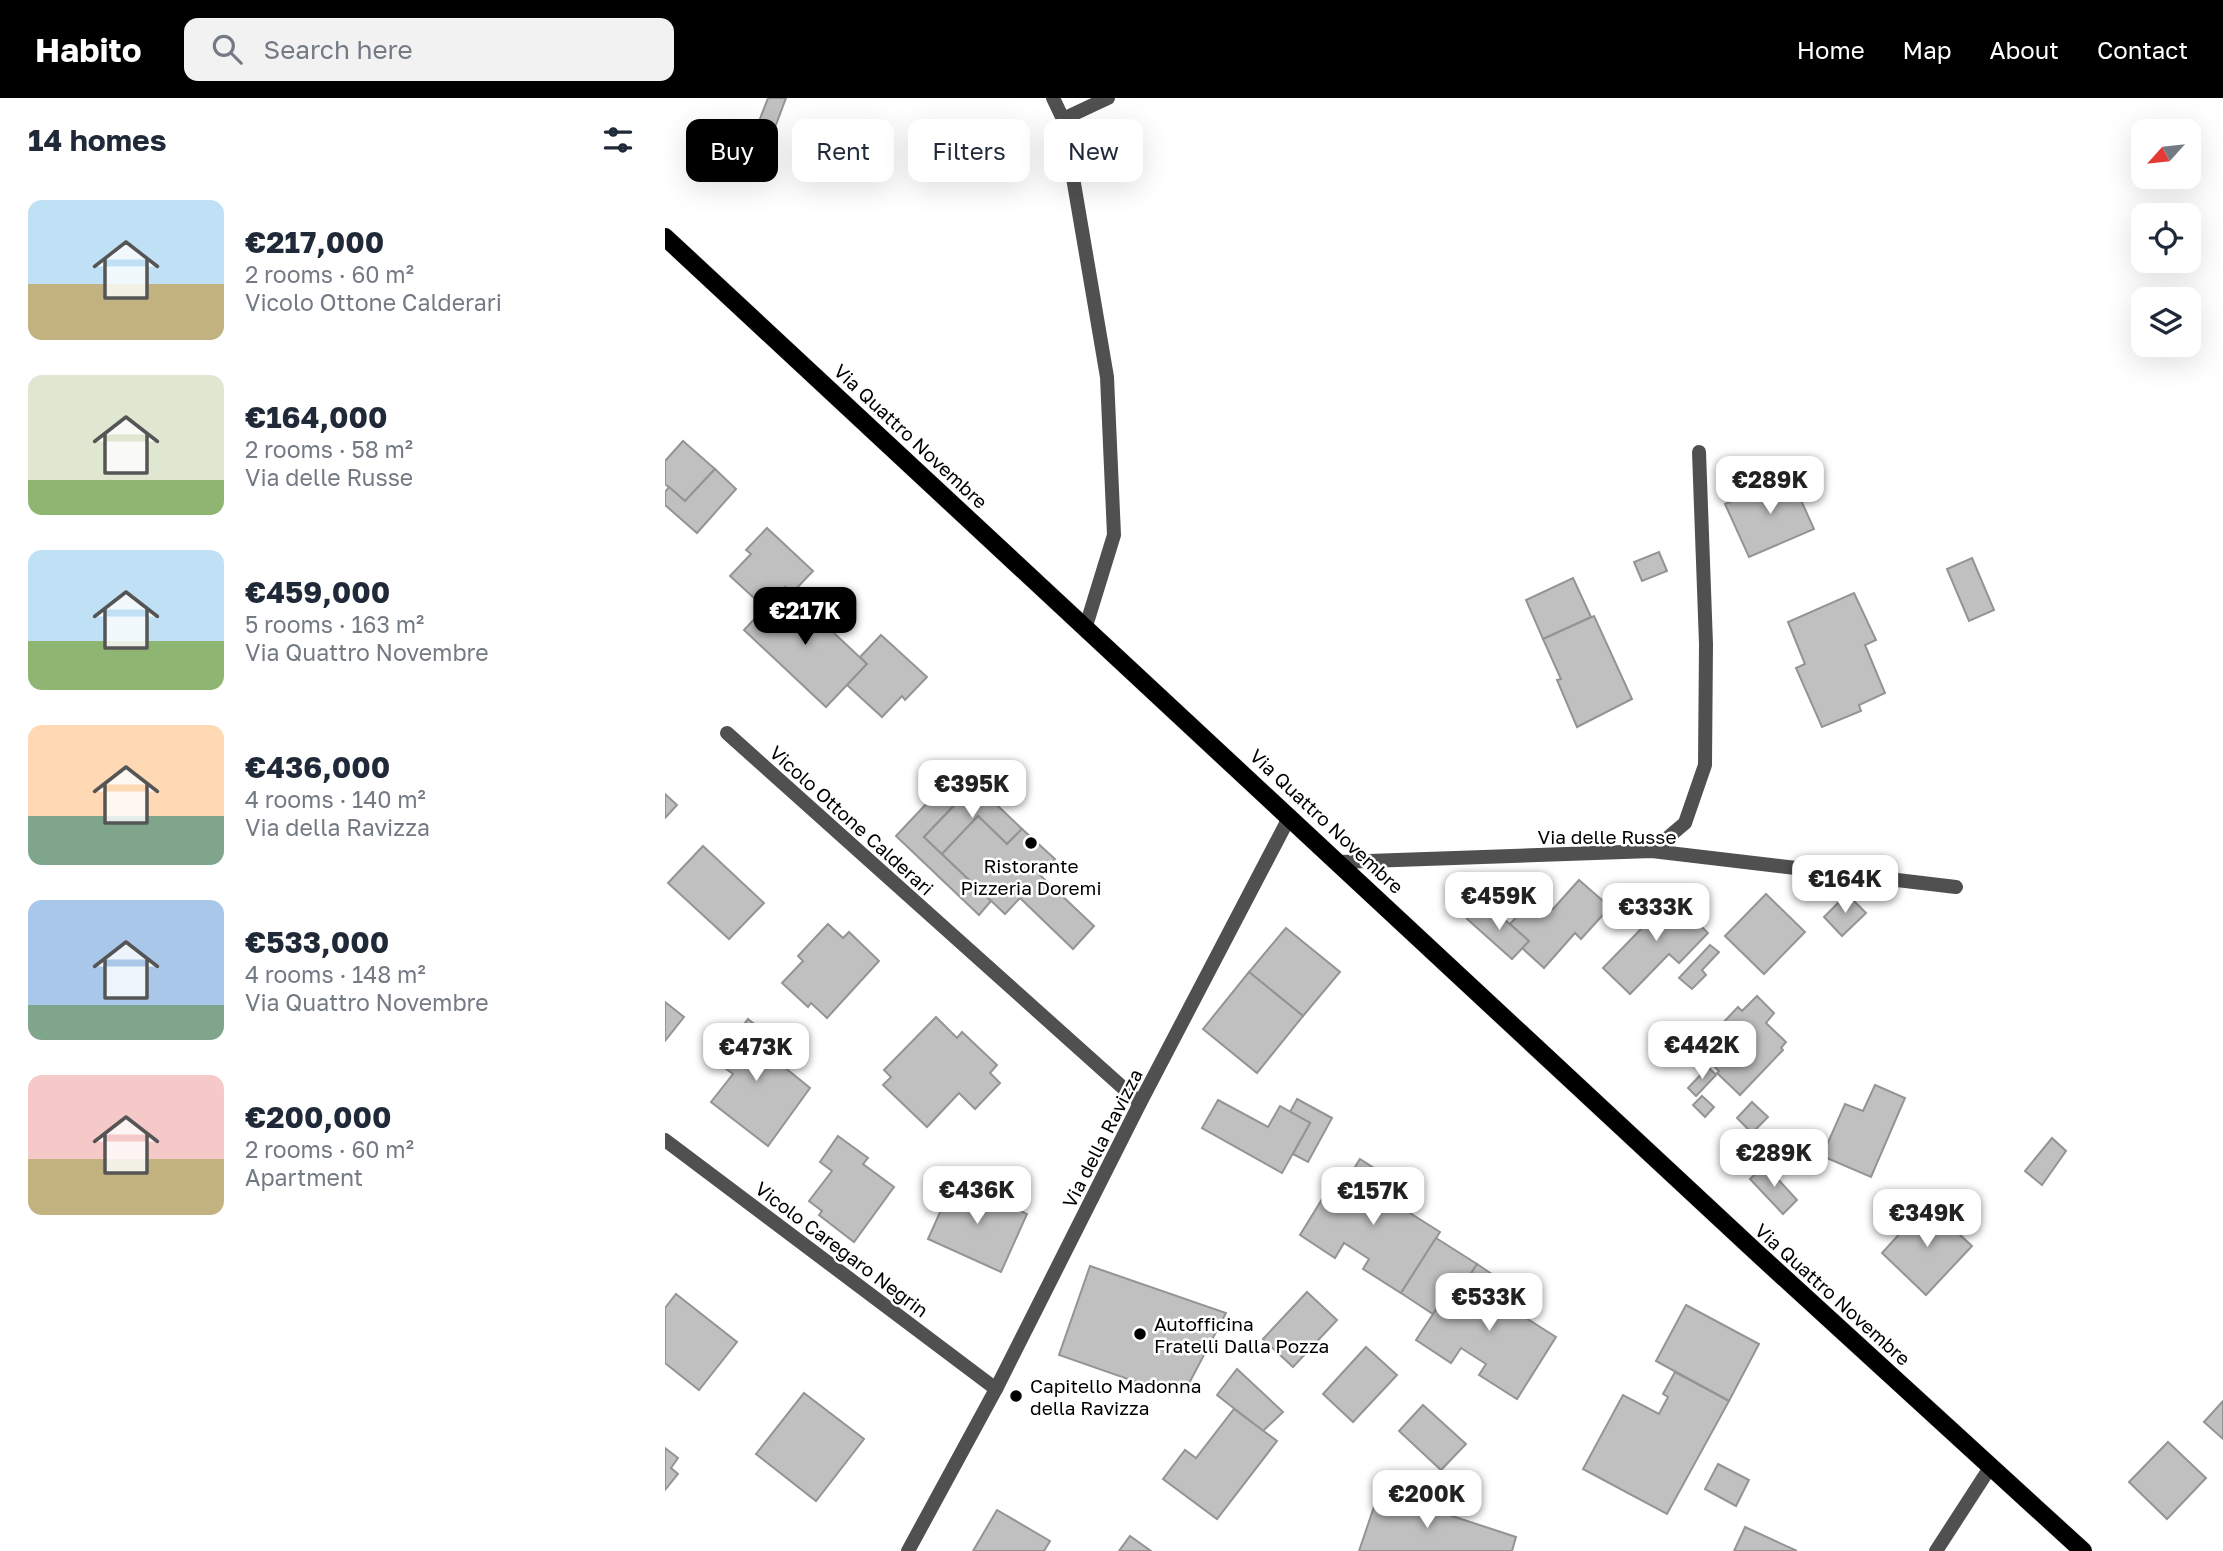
<!DOCTYPE html>
<meta charset="utf-8">
<style>
body{margin:0;font-family:"Golos Text",sans-serif;background:#f2f2f3;color:#1f2937;height:100vh;display:flex;flex-direction:column;font-size:26px;white-space:nowrap}
*{box-sizing:border-box;margin:0}
p{font-size:23px;color:#747a83}
.icon{flex:none;width:38px;height:38px;fill:none;stroke:currentColor;stroke-width:2;stroke-linecap:round;stroke-linejoin:round}
.map{position:relative;flex:1;overflow:hidden}
.panel{display:flex;flex-direction:column;background:#fff;width:665px}
.panel>*{flex:none}
.guide{position:absolute;left:21px;top:21px;width:665px;height:63px;display:flex;gap:14px}
.needle{width:46px;rotate:243deg}
.controls{position:absolute;left:1466px;top:21px;display:grid;gap:14px}
.controls a{display:grid;place-items:center;width:70px;height:70px;border-radius:14px;background:#fff;box-shadow:0 7px 28px #0002;font-size:35px}
.price{position:absolute;translate:-50% -60px;padding:0 16px;border-radius:14px;background:#fff;color:#222;font-size:23px;line-height:46px;filter:drop-shadow(0 2px 4px #0008)}
.price::after{content:'';position:absolute;left:50%;top:42px;width:21px;height:16px;margin-left:-10px;background:inherit;clip-path:polygon(0 0,100% 0,50% 100%)}
.price.active{background:#000;color:#fff}
ul{padding:0;list-style:none}
li{display:flex;align-items:center;gap:21px;height:175px;padding:0 28px}
li span{display:grid;place-items:center;flex:none;width:196px;height:140px;border-radius:14px;color:#555}
li>.icon{margin-inline-start:auto}
span .icon{width:84px;height:84px;fill:#fffc;stroke-width:1}
li b{font-size:30px}
h2{display:flex;justify-content:space-between;align-items:center;height:84px;padding:0 28px;font-size:30px}
.pill{padding:0 24px;border-radius:14px;background:#fff;box-shadow:0 7px 28px #0002;font-size:24px;line-height:63px}
.pill.active{background:#000;color:#fff}
header{display:flex;align-items:center;gap:42px;box-sizing:border-box;height:98px;padding:0 35px;background:#000;color:#fff}
header strong{font-size:33px}
nav{display:flex;gap:38px;margin-inline-start:auto;font-size:24px}
.search{width:490px;height:63px;background:#f2f2f3;display:flex;align-items:center;gap:18px;box-sizing:border-box;padding:0 24px;border-radius:14px;color:#747a83;font-size:26px}
main{display:flex;flex:1;min-height:0}
.map>svg:first-child{display:block}
.building{fill:#c0c0c0;stroke:#949494;stroke-width:2}
.lines{fill:none;stroke-linecap:round;stroke-linejoin:round}
.primary-casing{stroke:#dbdbdb;stroke-width:19}
.street{stroke:#505050;stroke-width:14}
.primary{stroke:#000;stroke-width:18}
.poi-dot{fill:#000;stroke:#fff;stroke-width:2.5}
.labels{text-anchor:middle;dominant-baseline:central;stroke-width:5;stroke-linejoin:round;paint-order:stroke}
.street-label{font-size:19px;fill:#000;stroke:#fff}
.poi-label{font-size:19px;fill:#000;stroke:#fff;text-anchor:start}
</style>
<header>
<strong>Habito</strong>
<div class="search"><svg class="icon" aria-label="search" viewBox="0 0 24 24"><circle cx="10" cy="10" r="6"/><path d="M15 15l6 6"/></svg>Search here</div>
<nav><a>Home</a><a>Map</a><a>About</a><a>Contact</a></nav>
</header>
<main>
<section class="panel">
<h2>14 homes<svg class="icon" aria-label="filters" viewBox="0 0 24 24"><path d="M4 7h16M4 17h16"/><circle cx="9" cy="7" r="2"/><circle cx="15" cy="17" r="2"/></svg></h2>
<ul>
<li><span style="background:linear-gradient(#bfe0f5 60%,#c2b280 0)"><svg class="icon" aria-label="home" viewBox="0 0 24 24"><path d="M3 11l9-7 9 7M6 9v11h12V9"/></svg></span><div><b>€217,000</b><p>2 rooms · 60 m²</p><p>Vicolo Ottone Calderari</p></div></li>
<li><span style="background:linear-gradient(#dfe7d0 75%,#8fb573 0)"><svg class="icon" aria-label="home" viewBox="0 0 24 24"><path d="M3 11l9-7 9 7M6 9v11h12V9"/></svg></span><div><b>€164,000</b><p>2 rooms · 58 m²</p><p>Via delle Russe</p></div></li>
<li><span style="background:linear-gradient(#bfe0f5 65%,#8fb573 0)"><svg class="icon" aria-label="home" viewBox="0 0 24 24"><path d="M3 11l9-7 9 7M6 9v11h12V9"/></svg></span><div><b>€459,000</b><p>5 rooms · 163 m²</p><p>Via Quattro Novembre</p></div></li>
<li><span style="background:linear-gradient(#ffd9b3 65%,#7fa58c 0)"><svg class="icon" aria-label="home" viewBox="0 0 24 24"><path d="M3 11l9-7 9 7M6 9v11h12V9"/></svg></span><div><b>€436,000</b><p>4 rooms · 140 m²</p><p>Via della Ravizza</p></div></li>
<li><span style="background:linear-gradient(#a9c7e8 75%,#7fa58c 0)"><svg class="icon" aria-label="home" viewBox="0 0 24 24"><path d="M3 11l9-7 9 7M6 9v11h12V9"/></svg></span><div><b>€533,000</b><p>4 rooms · 148 m²</p><p>Via Quattro Novembre</p></div></li>
<li><span style="background:linear-gradient(#f6c9c9 60%,#c2b280 0)"><svg class="icon" aria-label="home" viewBox="0 0 24 24"><path d="M3 11l9-7 9 7M6 9v11h12V9"/></svg></span><div><b>€200,000</b><p>2 rooms · 60 m²</p><p>Apartment</p></div></li>
</ul>
</section>
<div class="map">
<svg width="1558" height="1453" viewBox="0 0 1558 1453">
<rect width="100%" height="100%" fill="#fff"/>
<g class="building">
<path d="M103,0H121L109,32L93,26Z"/>
<path d="M18,343L50,371L20,403L0,386V363Z"/>
<path d="M50,371L71,391L32,435L0,407V394L4,389L20,403Z"/>
<path d="M1125,378L1149,431L1084,459L1060,406Z"/>
<path d="M102,430L148,473L127,495L120,489L100,510L65,478L86,456L81,452Z"/>
<path d="M994,454L1002,473L977,483L969,464Z"/>
<path d="M1307,460L1329,512L1304,523L1282,471Z"/>
<path d="M908,480L926,519L878,541L861,502Z"/>
<path d="M120,489L202,566L161,609L79,532Z"/>
<path d="M1189,495L1211,542L1200,547L1220,595L1194,607L1196,613L1157,629L1131,570L1140,566L1123,524Z"/>
<path d="M929,518L967,601L912,629L892,582L896,581L878,541Z"/>
<path d="M216,537L262,579L240,602L237,598L217,619L182,587L202,566L195,559Z"/>
<path d="M294,671L309,686L259,739L326,803L314,817L231,738Z"/>
<path d="M310,686L357,731L342,746L313,718L277,756L259,739Z"/>
<path d="M0,696L12,707L0,720Z"/>
<path d="M313,718L342,746L357,731L390,761L375,777L429,828L408,851L355,800L340,816L277,756Z"/>
<path d="M38,748L99,805L64,841L3,785Z"/>
<path d="M914,782L945,809L916,841L910,835L879,870L857,850L864,843L845,826L871,797L888,811Z"/>
<path d="M1002,795L1043,835L1014,865L1004,856L965,896L938,870L976,831L971,827Z"/>
<path d="M1101,796L1140,834L1099,876L1060,838Z"/>
<path d="M1182,796L1201,815L1177,838L1159,819Z"/>
<path d="M814,807L836,827L840,822L864,843L847,861L802,821Z"/>
<path d="M163,826L178,840L184,834L214,863L162,920L146,905L143,909L117,885L138,863L133,858Z"/>
<path d="M621,830L675,874L638,918L584,874Z"/>
<path d="M1045,847L1054,854L1037,872L1041,877L1027,891L1014,880Z"/>
<path d="M584,874L638,918L592,975L538,931Z"/>
<path d="M1092,898L1109,915L1101,925L1121,944L1116,950L1118,952L1075,997L1052,975L1054,973L1032,952L1073,909L1077,913Z"/>
<path d="M0,904L19,919L0,943Z"/>
<path d="M271,919L292,940L297,934L332,967L325,975L335,985L310,1011L294,995L262,1029L218,987L226,979L219,972Z"/>
<path d="M83,921L111,943L102,955L145,990L103,1048L46,1004L68,976L45,959L67,930L73,934Z"/>
<path d="M1043,969L1051,977L1031,998L1023,990Z"/>
<path d="M1210,987L1240,1000L1206,1079L1157,1058L1180,1006L1198,1013Z"/>
<path d="M1037,998L1049,1009L1040,1019L1028,1007Z"/>
<path d="M632,1001L667,1020L643,1064L628,1056L645,1025L625,1014Z"/>
<path d="M553,1002L603,1029L615,1008L645,1025L617,1075L537,1030Z"/>
<path d="M1087,1004L1103,1019L1087,1035L1072,1020Z"/>
<path d="M173,1038L203,1060L198,1066L229,1089L189,1144L154,1117L157,1113L144,1103L167,1073L155,1064Z"/>
<path d="M1387,1040L1401,1053L1377,1087L1360,1073Z"/>
<path d="M695,1061L720,1077L715,1085L750,1108L745,1115L775,1134L736,1195L698,1171L704,1161L679,1145L670,1160L635,1137L659,1098L668,1104Z"/>
<path d="M1100,1067L1132,1102L1118,1116L1085,1081Z"/>
<path d="M289,1083L362,1116L336,1174L263,1141Z"/>
<path d="M1262,1106L1307,1148L1261,1197L1217,1155Z"/>
<path d="M771,1140L812,1166L785,1209L776,1204L768,1216L736,1195Z"/>
<path d="M812,1166L837,1183L832,1190L866,1213L861,1220L891,1239L852,1301L814,1277L821,1266L796,1250L786,1265L751,1242L776,1204L785,1209Z"/>
<path d="M425,1168L561,1215L520,1293L499,1286L497,1293L394,1257Z"/>
<path d="M642,1194L672,1222L628,1269L598,1241Z"/>
<path d="M11,1196L72,1244L34,1292L0,1265V1210Z"/>
<path d="M1021,1207L1094,1246L1064,1303L991,1263Z"/>
<path d="M701,1249L732,1277L688,1324L658,1296Z"/>
<path d="M572,1271L618,1314L598,1333L552,1297Z"/>
<path d="M1010,1274L1064,1303L1002,1416L918,1371L958,1297L994,1316L1003,1299L998,1296Z"/>
<path d="M139,1295L199,1341L151,1403L91,1356Z"/>
<path d="M1558,1303V1341L1539,1324Z"/>
<path d="M758,1307L801,1346L776,1372L734,1333Z"/>
<path d="M569,1311L612,1343L552,1421L498,1381L520,1352L531,1360Z"/>
<path d="M1503,1344L1541,1380L1502,1421L1464,1384Z"/>
<path d="M0,1350L13,1360L6,1370L13,1376L0,1392Z"/>
<path d="M1053,1366L1084,1382L1071,1408L1040,1391Z"/>
<path d="M714,1394L851,1439L847,1453H694Z"/>
<path d="M332,1412L385,1443L379,1453H308Z"/>
<path d="M1080,1429L1132,1453H1069Z"/>
<path d="M465,1438L486,1453H454Z"/>
</g>
<g class="lines">
<defs>
<path id="primary" d="M0,139L1091,1154L1418,1453"/>
</defs>
<use href="#primary" class="primary-casing"/>
<g class="street">
<path d="M388,0L398,21"/>
<path d="M421,528L449,437L442,279L398,21L443,0"/>
<path d="M62,635L475,1005"/>
<path d="M987,753L1020,725L1040,667L1041,546L1034,354"/>
<path d="M675,764L987,753L1291,789"/>
<path d="M0,1042L331,1291"/>
<path d="M243,1453L331,1291L475,1005L625,718"/>
<path d="M1271,1453L1326,1368"/>
</g>
<use href="#primary" class="primary"/>
</g>
<g class="poi-dot">
<circle cx="366" cy="745" r="7"/>
<circle cx="475" cy="1236" r="7"/>
<circle cx="351" cy="1298" r="7"/>
</g>
<g class="labels">
<g class="street-label">
<text transform="translate(246 338) rotate(43)">Via Quattro Novembre</text>
<text transform="translate(187 722) rotate(42)">Vicolo Ottone Calderari</text>
<text transform="translate(662 723) rotate(43)">Via Quattro Novembre</text>
<text x="942" y="738">Via delle Russe</text>
<text transform="translate(437 1040) rotate(-63)">Via della Ravizza</text>
<text transform="translate(177 1151) rotate(37)">Vicolo Caregaro Negrin</text>
<text transform="translate(1168 1196) rotate(42)">Via Quattro Novembre</text>
</g>
<g class="poi-label">
<text x="366" y="767" text-anchor="middle">Ristorante<tspan x="366" dy="22">Pizzeria Doremi</tspan></text>
<text x="489" y="1225">Autofficina<tspan x="489" dy="22">Fratelli Dalla Pozza</tspan></text>
<text x="365" y="1287">Capitello Madonna<tspan x="365" dy="22">della Ravizza</tspan></text>
</g>
</g>
</svg>
<div class="controls">
<a><svg class="needle" viewBox="-14 -14 28 28"><path d="M0-13l5 13h-10z" fill="#e53935"/><path d="M0 13l5-13h-10z" fill="#747a83"/></svg></a>
<a><svg class="icon" aria-label="locate" viewBox="0 0 24 24"><circle cx="12" cy="12" r="6"/><path d="M12 2v4M12 18v4M2 12h4M18 12h4"/></svg></a>
<a><svg class="icon" aria-label="layers" viewBox="0 0 24 24"><path d="M12 4l9 5-9 5-9-5zM3 14l9 5 9-5"/></svg></a>
</div>
<b class="price" style="left:1105px;top:418px">€289K</b>
<b class="price active" style="left:140px;top:549px">€217K</b>
<b class="price" style="left:307px;top:722px">€395K</b>
<b class="price" style="left:1180px;top:817px">€164K</b>
<b class="price" style="left:834px;top:834px">€459K</b>
<b class="price" style="left:991px;top:845px">€333K</b>
<b class="price" style="left:1037px;top:983px">€442K</b>
<b class="price" style="left:91px;top:985px">€473K</b>
<b class="price" style="left:1109px;top:1091px">€289K</b>
<b class="price" style="left:312px;top:1128px">€436K</b>
<b class="price" style="left:708px;top:1129px">€157K</b>
<b class="price" style="left:1262px;top:1151px">€349K</b>
<b class="price" style="left:824px;top:1235px">€533K</b>
<b class="price" style="left:762px;top:1432px">€200K</b>
<div class="guide">
<a class="pill active">Buy</a>
<a class="pill">Rent</a>
<a class="pill">Filters</a>
<a class="pill">New</a>
</div>
</div>
</main>
